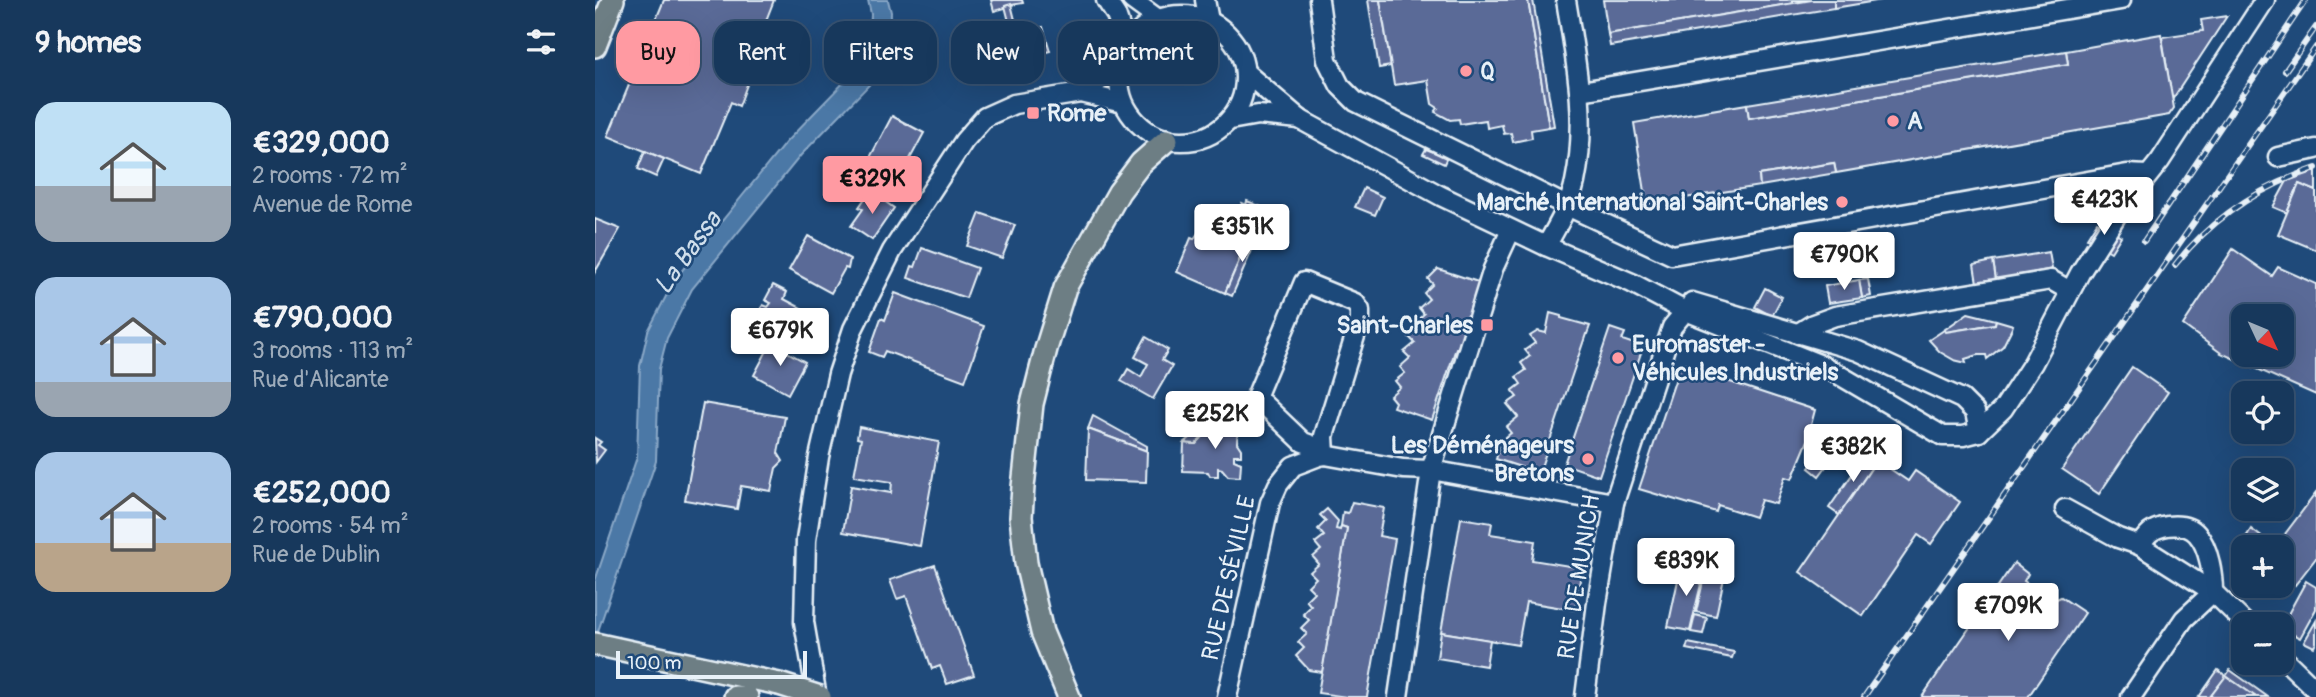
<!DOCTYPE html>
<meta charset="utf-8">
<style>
body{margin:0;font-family:Pangolin,sans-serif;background:#244365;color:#f1f3f6;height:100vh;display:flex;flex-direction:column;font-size:26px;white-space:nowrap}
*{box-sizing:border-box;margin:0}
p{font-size:23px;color:#9eacbb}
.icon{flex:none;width:38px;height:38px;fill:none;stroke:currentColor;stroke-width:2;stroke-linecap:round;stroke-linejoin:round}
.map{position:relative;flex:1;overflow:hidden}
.side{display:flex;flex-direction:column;background:#17385c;width:595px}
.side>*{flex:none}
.banner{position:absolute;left:21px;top:21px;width:665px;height:63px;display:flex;gap:14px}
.needle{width:46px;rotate:134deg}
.tools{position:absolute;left:1636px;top:304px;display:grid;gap:14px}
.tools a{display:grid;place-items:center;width:63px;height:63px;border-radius:14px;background:#17385c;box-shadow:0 7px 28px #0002,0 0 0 2px #365272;font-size:35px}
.scale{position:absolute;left:21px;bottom:18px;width:191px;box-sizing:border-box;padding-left:7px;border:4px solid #e8f1f8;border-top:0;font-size:19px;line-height:24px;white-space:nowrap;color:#e8f1f8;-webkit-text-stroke:5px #1f4a7a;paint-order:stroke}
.price{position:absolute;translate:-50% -60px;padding:0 16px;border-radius:7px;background:#fff;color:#222;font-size:23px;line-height:46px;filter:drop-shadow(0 2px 4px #0008)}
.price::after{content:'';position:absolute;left:50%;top:42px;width:21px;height:16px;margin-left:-10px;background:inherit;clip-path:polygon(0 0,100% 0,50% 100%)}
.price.active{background:#ff9aa2;color:#111}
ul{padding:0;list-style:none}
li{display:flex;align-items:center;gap:21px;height:175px;padding:0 35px}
li span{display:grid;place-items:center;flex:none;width:196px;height:140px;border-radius:21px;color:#555}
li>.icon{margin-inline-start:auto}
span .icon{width:84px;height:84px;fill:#fffc;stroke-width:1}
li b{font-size:30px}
h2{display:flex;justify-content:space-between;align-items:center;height:84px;padding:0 35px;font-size:30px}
.pill{padding:0 24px;border-radius:21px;background:#17385c;box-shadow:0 7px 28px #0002,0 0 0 2px #365272;font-size:24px;line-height:63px}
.pill.active{background:#ff9aa2;color:#111}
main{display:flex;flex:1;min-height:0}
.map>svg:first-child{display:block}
.water{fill:#4b78a6;stroke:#8aa8c7;stroke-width:2}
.building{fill:#5a6a97;stroke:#e8f1f8;stroke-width:2;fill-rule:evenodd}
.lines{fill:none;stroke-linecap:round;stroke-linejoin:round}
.minor-casing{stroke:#e8f1f8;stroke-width:23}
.major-casing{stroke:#e8f1f8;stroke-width:26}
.minor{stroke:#1f4a7a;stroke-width:18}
.major{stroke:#6d7e84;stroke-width:21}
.rail-casing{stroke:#e8f1f8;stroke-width:6}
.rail{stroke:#1f4a7a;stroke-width:3.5;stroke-dasharray:10;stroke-linecap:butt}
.major-bridge-casing{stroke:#e8f1f8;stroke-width:26;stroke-linecap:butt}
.major-bridge{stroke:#6d7e84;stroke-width:21}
.poi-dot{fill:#ff9aa2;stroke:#1f4a7a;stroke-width:2.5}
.labels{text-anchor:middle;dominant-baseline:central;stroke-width:5;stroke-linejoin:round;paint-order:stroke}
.poi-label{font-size:24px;font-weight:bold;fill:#e8f1f8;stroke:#1f4a7a;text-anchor:start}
.street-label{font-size:24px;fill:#e8f1f8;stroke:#1f4a7a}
.water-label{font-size:26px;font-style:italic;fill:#d0dfec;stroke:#1f4a7a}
</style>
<main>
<section class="side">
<h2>9 homes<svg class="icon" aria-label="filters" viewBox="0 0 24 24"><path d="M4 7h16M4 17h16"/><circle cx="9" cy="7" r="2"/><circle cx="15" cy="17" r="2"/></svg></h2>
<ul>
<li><span style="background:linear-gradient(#bfe0f5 60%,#9aa5b1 0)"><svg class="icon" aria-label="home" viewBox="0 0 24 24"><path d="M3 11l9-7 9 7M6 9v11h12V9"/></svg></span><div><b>€329,000</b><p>2 rooms · 72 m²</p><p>Avenue de Rome</p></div></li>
<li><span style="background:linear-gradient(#a9c7e8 75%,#9aa5b1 0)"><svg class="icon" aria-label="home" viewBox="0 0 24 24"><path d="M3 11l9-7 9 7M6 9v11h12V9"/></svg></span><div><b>€790,000</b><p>3 rooms · 113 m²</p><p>Rue d'Alicante</p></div></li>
<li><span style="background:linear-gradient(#a9c7e8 65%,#b9a48a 0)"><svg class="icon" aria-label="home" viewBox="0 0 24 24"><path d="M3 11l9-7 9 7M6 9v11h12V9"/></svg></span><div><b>€252,000</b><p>2 rooms · 54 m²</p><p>Rue de Dublin</p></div></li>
</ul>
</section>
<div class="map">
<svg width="1721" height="697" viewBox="0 0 1721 697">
<rect width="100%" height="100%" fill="#1f4a7a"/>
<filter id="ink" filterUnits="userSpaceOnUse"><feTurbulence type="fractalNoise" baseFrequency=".0143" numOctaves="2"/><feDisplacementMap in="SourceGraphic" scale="14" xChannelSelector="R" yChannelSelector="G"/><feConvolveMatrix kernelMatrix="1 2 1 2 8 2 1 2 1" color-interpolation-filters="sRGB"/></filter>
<g filter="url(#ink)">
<path class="water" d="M273,0H293L296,12L295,45L274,85L206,155L97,289L72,338L64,369L61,461L0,640V581L42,457L45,366L53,331L80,279L191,142L258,73L275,40L276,14Z"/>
<g class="building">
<path d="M69,0H179L148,79L153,82L144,106L136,102L106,174L13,136Z"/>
<path d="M396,0H427L428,3L410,6V8L399,11Z"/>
<path d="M773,0H785L796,66L784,68Z"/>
<path d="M785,0H933L954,127L936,130L937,138L918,142L916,133L909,134L907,125L892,128L891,120L865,124L864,119L855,120L840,112L843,108L837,104L833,80L799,85Z"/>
<path d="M933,0H938L959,126L954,127Z"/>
<path d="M1008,0H1217L1013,34Z"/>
<path d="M1217,0H1239V8L1015,46L1013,34Z"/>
<path d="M1239,0H1287L1239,8Z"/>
<path d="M416,4L424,36L418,37L410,6Z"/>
<path d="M1632,16L1577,100L1567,37L1608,31L1606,20Z"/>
<path d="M448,27L455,51L431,57L430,55L422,57L423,59L398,66L396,52L394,53L391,42L417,34L418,37L424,36V33Z"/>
<path d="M1566,34L1579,108L1574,115L1241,173L1239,163L1164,175L1165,186L1052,204L1039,123L1152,104L1154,118L1473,64L1471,51Z"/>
<path d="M1471,51L1473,64L1154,118L1152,104Z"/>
<path d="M297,116L329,133L302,183L270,167Z"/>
<path d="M831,149L852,157L849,164L828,154Z"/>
<path d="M50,151L69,159L61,177L43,169Z"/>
<path d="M1239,163L1241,173L1165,186L1164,175Z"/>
<path d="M1721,171V191L1704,184L1692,213L1678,207L1692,181Z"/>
<path d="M1704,184L1721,191V250L1683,234Z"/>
<path d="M769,188L788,197L780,215L760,207Z"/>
<path d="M275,191L299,208L277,240L256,226L268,209L264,207Z"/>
<path d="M652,201L674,210L664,234L657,231L630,293L582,272L596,238L599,239L607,227L619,216L645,208L647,203L651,205Z"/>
<path d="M385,213L420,225L407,258L372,246Z"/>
<path d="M0,219L25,229L0,272Z"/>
<path d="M1502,222L1526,236L1516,252L1492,238Z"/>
<path d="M657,231L664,234L637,296L630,293Z"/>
<path d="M213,236L255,259L253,269L250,268L236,293L194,270Z"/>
<path d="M327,248L382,268L371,298L313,278L317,266L320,267Z"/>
<path d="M1638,249L1677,276L1683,267L1721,284V395L1626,353L1588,325ZM1648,317H1687V355H1648Z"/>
<path d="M1454,252L1457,269L1401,280L1398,261Z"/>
<path d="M1398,261L1401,280L1382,283L1379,265Z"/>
<path d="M843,269L886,283L863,348H861L837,420L798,407L800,402L795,396L805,387L800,381L810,373L805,367L815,358L809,352L820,343L814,337L824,329L819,323L829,314L824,308L834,299L829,293L838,284L833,279Z"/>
<path d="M1273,279L1276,296L1267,298L1264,280Z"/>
<path d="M1264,280L1267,298L1233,303L1230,286Z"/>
<path d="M178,285L192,292L189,299L221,316L206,343L186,332L188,329L176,322L174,325L160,318L168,305L173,307L176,303L170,300Z"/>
<path d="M1170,288L1187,297L1177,316L1160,307Z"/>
<path d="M300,293L389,326L370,381L290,351L287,357L274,352L286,318L290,320Z"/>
<path d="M955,313L966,316V318L995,326L992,334H991L944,473L901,459L907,440L916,433L911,427L923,417L912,404L922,397L917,391L926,384L921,377L931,370L926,363L935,356L930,350L940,343L935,336L943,331L951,333Z"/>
<path d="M1373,313L1401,320L1400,324L1351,332L1349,330Z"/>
<path d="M1401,320L1418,325L1417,328L1408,346L1392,359L1391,355H1383L1370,359L1371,363L1359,360L1345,352L1334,340L1349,330L1351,332L1400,324Z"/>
<path d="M1015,328L1030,333L1027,340L1048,347L1004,476L969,464Z"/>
<path d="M551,337L573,350L567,360L577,366L558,399L526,381L533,369L546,377L553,364L540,357Z"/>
<path d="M176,343L210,362L193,394L159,375Z"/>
<path d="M1086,363L1097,366L1096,369L1220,410L1216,425L1219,426L1197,479L1190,477L1181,504L1166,500L1160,517L1123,505L1121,512L1044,489Z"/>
<path d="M1537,367L1573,392L1504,494L1467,469Z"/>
<path d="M108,403L190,417L183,453L188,461L181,468L176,491L146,486L142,509L90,500Z"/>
<path d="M498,416L552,446V451L493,429Z"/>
<path d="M617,420L643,421L642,443L646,449V455H639V460L646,463L645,477L633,476L627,469L623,468V476H615L613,472L588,471L589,443L601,444L616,428Z"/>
<path d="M617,420L616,428L601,444L589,443Z"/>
<path d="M264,427L344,442L325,546L248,532L256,486L296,493L297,482L259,476L266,439L262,438Z"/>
<path d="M493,429L552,451L551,482L491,480Z"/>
<path d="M0,438L6,442L3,445L10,450L1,462Z"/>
<path d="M1229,448L1239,456L1224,476L1214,468Z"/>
<path d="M1272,453L1282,460L1244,515L1234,508Z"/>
<path d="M1282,460L1313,481L1320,471L1365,502L1336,544L1323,535L1268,616L1205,572Z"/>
<path d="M1721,493V558L1700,585L1689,576L1687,579V548H1663L1651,537L1656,529L1680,547Z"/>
<path d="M757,502L789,508L784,536L800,539L772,697H752L723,693L752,528L746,526L748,512L753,513Z"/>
<path d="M732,509L743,521L741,529L745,530L746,526L752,528L727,672L714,670L701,656L709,648L703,642L712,634L706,628L714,620L708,614L716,606L711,600L719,592L713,586L721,578L715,572L724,564L718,557L726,550L720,543L729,536L723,529L731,521L725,515Z"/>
<path d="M866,518L897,523L895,534L940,541L937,560L987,568L980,610L931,602L923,645L846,632Z"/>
<path d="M1651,537L1664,547L1648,548V561L1638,553Z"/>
<path d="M1120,539L1130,542L1126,559L1116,556Z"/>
<path d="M1419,563L1433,574L1429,581L1457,601L1466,597L1490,613L1433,697H1327Z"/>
<path d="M340,565L379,675L352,684L345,666L337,669L311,596L302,599L295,580Z"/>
<path d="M1086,566L1109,571L1095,631L1073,627Z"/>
<path d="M1110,573L1129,578L1121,616L1101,612Z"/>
<path d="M1711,581L1721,587V609L1705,638L1687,629V625Z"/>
<path d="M1100,615L1112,618L1108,634L1096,632Z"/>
<path d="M1721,621V643L1719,647L1709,642Z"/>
<path d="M846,632L895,640L891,666L842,658Z"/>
<path d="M1093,643L1139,652L1137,658L1091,649Z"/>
<path d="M1623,670L1631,676L1615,697H1604Z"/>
<path d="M1635,670L1673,697H1661L1631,676Z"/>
<path d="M1631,676L1661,697H1615Z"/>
</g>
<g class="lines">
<defs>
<g id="minor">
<path d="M511,0L521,15L532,47"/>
<path d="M537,0L563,19"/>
<path d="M610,0L614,21"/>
<path d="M724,0L732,60L745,86L761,102L972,206L1077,255L1532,174L1552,175"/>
<circle cx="587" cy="78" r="63"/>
<path d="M650,72L706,120L846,196L951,246L1037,283L1088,310L1229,366L1348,436H1368L1384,432L1408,409L1438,363L1485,273L1523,213L1565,161L1670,0"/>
<path d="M986,91L1526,0"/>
<path d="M486,93L524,68"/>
<path d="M635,120L663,115L705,119"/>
<path d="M1683,157L1721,149"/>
<path d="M951,246C962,227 975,205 980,182C993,120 981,62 971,0"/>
<path d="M1097,302L1263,351L1367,399L1380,412L1384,432"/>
<path d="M1202,334L1218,324L1240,316L1456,280L1468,287"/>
<path d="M730,450L708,442L661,397L709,282L760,303L765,310V320L729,436L730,455"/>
<path d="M1470,509L1523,538L1544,545L1618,592L1652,625"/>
<path d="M1687,657L1721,690"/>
<path d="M222,697L209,622L211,540L224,457L243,374L258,329L297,251L369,141L390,117L419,104L486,93L528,103"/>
<path d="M632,697L675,503L683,485L698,466L724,456L730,455L808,469L836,470L1019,503"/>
<path d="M803,697L836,470L898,269L916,230"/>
<path d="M990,697L1002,603L1019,503L1077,327L1087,315L1088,310"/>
<path d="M1536,697L1589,619L1618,592C1618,575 1614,547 1602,534C1592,522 1568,524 1556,532C1552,535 1548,541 1544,545"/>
</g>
<g id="major">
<path d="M0,46L18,0"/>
<path d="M0,644L184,684"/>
<path d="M140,697H152"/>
<path d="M474,697L447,632L431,563L426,517L428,487L437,404L451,349L470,288L524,192L546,163L572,140"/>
</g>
</defs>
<use href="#minor" class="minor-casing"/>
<use href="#major" class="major-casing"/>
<use href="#minor" class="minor"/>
<use href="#major" class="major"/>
<defs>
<g id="rail">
<path d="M1690,71L1721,27"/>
<path d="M1549,241L1711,0"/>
<path d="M1580,265C1617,218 1664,187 1721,168"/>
<path d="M1269,697L1721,47"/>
</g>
</defs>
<use href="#rail" class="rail-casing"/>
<use href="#rail" class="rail"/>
<defs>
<path id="major-bridge" d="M184,684L225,697"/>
</defs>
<use href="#major-bridge" class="major-bridge-casing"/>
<use href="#major-bridge" class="major-bridge"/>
</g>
</g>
<g class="poi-dot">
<circle cx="871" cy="71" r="7"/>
<rect x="431" y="106" width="14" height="14" rx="3.5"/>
<circle cx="1298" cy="121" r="7"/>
<circle cx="1247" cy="202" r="7"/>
<rect x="885" y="318" width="14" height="14" rx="3.5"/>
<circle cx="1023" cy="358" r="7"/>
<circle cx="993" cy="459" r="7"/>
</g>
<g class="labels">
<g class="poi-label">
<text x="885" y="71">Q</text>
<text x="452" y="113">Rome</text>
<text x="1312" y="121">A</text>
<text x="1233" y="202" text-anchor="end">Marché International Saint-Charles</text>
<text x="878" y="325" text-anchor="end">Saint-Charles</text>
<text x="1037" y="344">Euromaster -<tspan x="1037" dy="28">Véhicules Industriels</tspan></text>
<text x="979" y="445" text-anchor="end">Les Déménageurs<tspan x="979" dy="28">Bretons</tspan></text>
</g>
<g class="street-label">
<text transform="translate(984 577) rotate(-81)">RUE DE MUNICH</text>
<text transform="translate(634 578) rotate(-77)">RUE DE SÉVILLE</text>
</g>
<g class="water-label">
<text transform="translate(93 253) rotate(-54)">La Bassa</text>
</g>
</g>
</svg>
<div class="tools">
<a><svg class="needle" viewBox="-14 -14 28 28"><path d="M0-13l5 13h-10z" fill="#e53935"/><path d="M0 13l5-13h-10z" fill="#9eacbb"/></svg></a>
<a><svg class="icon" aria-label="locate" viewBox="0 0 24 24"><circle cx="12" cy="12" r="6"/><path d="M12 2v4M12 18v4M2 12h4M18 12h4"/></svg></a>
<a><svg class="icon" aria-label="layers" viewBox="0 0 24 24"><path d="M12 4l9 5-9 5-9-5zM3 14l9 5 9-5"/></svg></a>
<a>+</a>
<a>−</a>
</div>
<div class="scale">100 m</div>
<b class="price active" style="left:277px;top:216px">€329K</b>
<b class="price" style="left:1509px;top:237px">€423K</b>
<b class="price" style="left:647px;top:264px">€351K</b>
<b class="price" style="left:1249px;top:292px">€790K</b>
<b class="price" style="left:185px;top:368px">€679K</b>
<b class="price" style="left:620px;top:451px">€252K</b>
<b class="price" style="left:1258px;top:484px">€382K</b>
<b class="price" style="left:1091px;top:598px">€839K</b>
<b class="price" style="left:1413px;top:643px">€709K</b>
<div class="banner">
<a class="pill active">Buy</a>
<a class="pill">Rent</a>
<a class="pill">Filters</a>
<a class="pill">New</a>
<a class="pill">Apartment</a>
</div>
</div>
</main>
